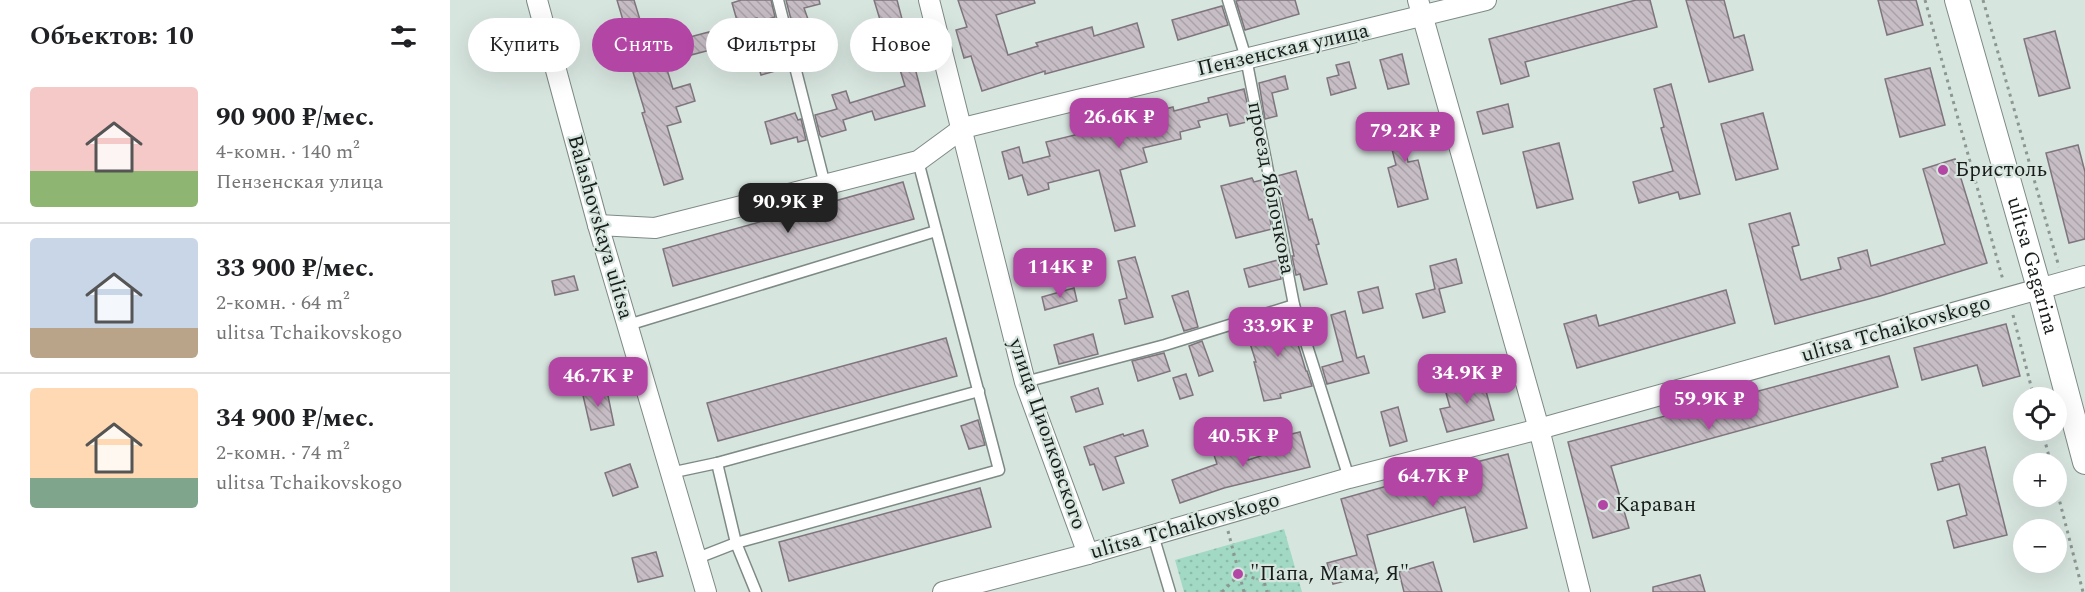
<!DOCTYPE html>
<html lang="ru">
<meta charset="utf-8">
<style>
body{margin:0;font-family:Spectral,serif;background:#f2f2f2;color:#202124;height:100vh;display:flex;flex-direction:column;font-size:22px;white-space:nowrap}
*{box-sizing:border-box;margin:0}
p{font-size:20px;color:#757577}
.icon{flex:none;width:33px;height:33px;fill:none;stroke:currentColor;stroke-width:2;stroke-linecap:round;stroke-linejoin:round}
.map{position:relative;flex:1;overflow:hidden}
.drawer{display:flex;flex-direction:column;background:#fff;width:450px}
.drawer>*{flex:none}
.guide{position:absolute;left:18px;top:18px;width:570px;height:54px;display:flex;gap:12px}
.buttons{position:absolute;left:1563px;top:387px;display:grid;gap:12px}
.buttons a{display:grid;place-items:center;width:54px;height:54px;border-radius:50%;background:#fff;box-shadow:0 6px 24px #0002;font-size:30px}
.price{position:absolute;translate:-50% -51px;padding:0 14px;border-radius:12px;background:#b346a5;color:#fff;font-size:20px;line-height:39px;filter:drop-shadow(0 2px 3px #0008)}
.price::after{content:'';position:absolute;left:50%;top:36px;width:18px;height:14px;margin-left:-9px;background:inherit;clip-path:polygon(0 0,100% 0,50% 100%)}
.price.selected{background:#222;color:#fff}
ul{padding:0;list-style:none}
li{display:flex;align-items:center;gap:18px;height:150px;padding:0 30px}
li+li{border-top:2px solid #e0e0e0}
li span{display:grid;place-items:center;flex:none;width:168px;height:120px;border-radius:6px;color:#555}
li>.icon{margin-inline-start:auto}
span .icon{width:72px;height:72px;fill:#fffc;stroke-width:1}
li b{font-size:26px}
h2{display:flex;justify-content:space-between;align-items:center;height:72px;padding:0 30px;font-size:26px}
.tag{padding:0 21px;border-radius:27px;background:#fff;box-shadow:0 6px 24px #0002;font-size:21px;line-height:54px}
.tag.selected{background:#b346a5;color:#fff}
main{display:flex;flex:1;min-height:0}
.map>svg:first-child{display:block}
.park{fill:url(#park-dots)}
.building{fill:url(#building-back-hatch);stroke:#7f757d;stroke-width:1.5}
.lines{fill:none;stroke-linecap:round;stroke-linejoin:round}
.service-casing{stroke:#7e8a85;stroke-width:13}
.minor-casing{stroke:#7e8a85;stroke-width:22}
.tertiary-casing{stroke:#7e8a85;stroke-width:26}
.path{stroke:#8c9692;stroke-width:3;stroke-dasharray:3 4.5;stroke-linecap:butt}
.service{stroke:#fff;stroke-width:10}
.minor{stroke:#fff;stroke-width:20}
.tertiary{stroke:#fff;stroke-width:24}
.poi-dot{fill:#b346a5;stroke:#d7e5df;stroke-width:2}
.labels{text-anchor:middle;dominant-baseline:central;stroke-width:4.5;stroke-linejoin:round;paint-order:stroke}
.street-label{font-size:21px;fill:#181d1b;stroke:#d7e5df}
.poi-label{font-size:21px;fill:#181d1b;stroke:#d7e5df;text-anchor:start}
</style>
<main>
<section class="drawer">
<h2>Объектов: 10<svg class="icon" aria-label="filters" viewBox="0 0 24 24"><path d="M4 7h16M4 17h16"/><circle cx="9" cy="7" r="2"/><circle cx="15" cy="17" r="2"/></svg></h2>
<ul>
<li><span style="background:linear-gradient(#f6c9c9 70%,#8fb573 0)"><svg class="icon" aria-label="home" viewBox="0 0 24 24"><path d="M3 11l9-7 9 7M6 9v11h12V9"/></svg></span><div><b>90 900 ₽/мес.</b><p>4-комн. · 140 m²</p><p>Пензенская улица</p></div></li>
<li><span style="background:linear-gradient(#c9d6e8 75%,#b9a48a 0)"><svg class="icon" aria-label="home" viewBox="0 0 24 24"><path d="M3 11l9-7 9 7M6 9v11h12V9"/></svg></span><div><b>33 900 ₽/мес.</b><p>2-комн. · 64 m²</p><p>ulitsa Tchaikovskogo</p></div></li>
<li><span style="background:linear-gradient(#ffd9b3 75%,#7fa58c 0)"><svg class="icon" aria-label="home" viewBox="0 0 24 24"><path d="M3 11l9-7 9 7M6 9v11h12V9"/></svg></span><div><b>34 900 ₽/мес.</b><p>2-комн. · 74 m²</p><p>ulitsa Tchaikovskogo</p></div></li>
</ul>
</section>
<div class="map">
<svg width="1635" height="592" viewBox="0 0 1635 592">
<defs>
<pattern id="park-dots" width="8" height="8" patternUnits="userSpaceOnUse" patternTransform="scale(1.5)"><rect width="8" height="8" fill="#a1d9c4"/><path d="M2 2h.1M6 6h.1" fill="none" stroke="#8abaa8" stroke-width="1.8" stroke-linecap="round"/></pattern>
<pattern id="building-back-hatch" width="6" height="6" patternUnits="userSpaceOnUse" patternTransform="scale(1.5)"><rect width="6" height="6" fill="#c7bdc5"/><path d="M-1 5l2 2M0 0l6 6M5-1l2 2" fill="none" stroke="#aaa2a9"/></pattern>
</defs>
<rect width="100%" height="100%" fill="#d7e5df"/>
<path class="park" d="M834,529L852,592H734L725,560Z"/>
<g class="building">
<path d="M167,0H184L204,66L215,63L223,89L240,84L245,101L226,107L231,122L217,126L233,179L214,185L192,113L195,112L183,72L188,71Z"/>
<path d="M291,0H321L325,17L308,22L307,18L288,24L282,3Z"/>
<path d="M336,0H369L370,4L354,8L359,22L343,27Z"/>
<path d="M424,0H447L475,106L425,120L422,111L393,120L396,130L372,137L370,135L365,115L387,109L382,95L396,91L400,103L455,86L447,60L432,64L427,49L438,46Z"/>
<path d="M508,0H584L585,3L546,15L558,55L588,46L586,43L642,27L644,36L687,23L694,47L595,74V71L532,91L521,56L514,58L506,30L517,27Z"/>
<path d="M791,0H845L849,14L795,30L786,1Z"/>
<path d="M1186,0H1200L1207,27L1075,62L1079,76L1051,84L1039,39Z"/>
<path d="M1236,0H1274L1284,38L1294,35L1303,70L1259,82Z"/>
<path d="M1428,0H1466L1473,25L1437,35Z"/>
<path d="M772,6L778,25L728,40L722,20Z"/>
<path d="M1605,31L1620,88L1589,96L1574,39Z"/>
<path d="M259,32L264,49L241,55L236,38Z"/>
<path d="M331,50L336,68L311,75L306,57Z"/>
<path d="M952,54L959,84L938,89L930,60Z"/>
<path d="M899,62L906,88L881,95L877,78L889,75L886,65Z"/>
<path d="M1480,68L1495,125L1450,137L1435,79Z"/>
<path d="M835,76L838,89L822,93L827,116L815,119L809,83Z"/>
<path d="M1221,84L1250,194L1230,199L1228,192L1189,203L1183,182L1223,171L1211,128L1214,127L1204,89Z"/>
<path d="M794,89L801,121L780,126L777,114L748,121L750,127L730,132L731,139L693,148L697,162L670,170L685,226L665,231L649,170L598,183L599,189L578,195L572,175L559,179L552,152L569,147L573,163L600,156L596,142L625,135L623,129L683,112L684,117L723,107L724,111L759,102L758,98Z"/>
<path d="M1058,104L1063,127L1033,134L1027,112Z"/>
<path d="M345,113L348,120L351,119L356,140L348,142L347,137L321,144L315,122Z"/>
<path d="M967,113L972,129L951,134L958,162L968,160L978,199L948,207L938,168L946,165L935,122Z"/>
<path d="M1313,113L1328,169L1286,180L1271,124Z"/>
<path d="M1109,143L1123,199L1087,208L1073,152Z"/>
<path d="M1628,145L1635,172V239L1619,243L1596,153Z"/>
<path d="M1505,159L1537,263L1430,296L1325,324L1299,224L1340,213L1349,245L1342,247L1351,280L1391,269L1388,258L1417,250L1421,266L1495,244L1473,169Z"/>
<path d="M846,171L859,220L862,219L869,244L866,245L877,284L854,290L850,274L846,275L842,256H844L827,176Z"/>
<path d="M802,178L804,182L812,180L822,229L786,238L771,186Z"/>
<path d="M453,182L464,219L223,286L213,249Z"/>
<path d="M612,249L616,263L583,272L579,257Z"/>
<path d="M685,257L703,317L675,324L669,300L677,298L668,261Z"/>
<path d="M1006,259L1012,283L989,289L995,312L973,318L966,294L985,289L980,266Z"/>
<path d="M828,260L831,279L799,287L794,269Z"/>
<path d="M124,276L128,290L105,295L102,281Z"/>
<path d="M928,287L933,308L913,313L908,292Z"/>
<path d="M624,288L627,301L595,310L592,297Z"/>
<path d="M1276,290L1285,323L1127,368L1114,324L1146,315L1149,326Z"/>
<path d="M738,291L748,327L734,331L722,296Z"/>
<path d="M895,311L907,358L914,356L919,373L877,384L872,367L893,361L881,315Z"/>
<path d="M839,315L856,371H857L862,386L830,394L831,398L814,401L804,362H806L795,328Z"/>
<path d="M1556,324L1570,376L1533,386L1527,365L1472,380L1464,348Z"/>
<path d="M643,334L648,354L609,364L604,345Z"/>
<path d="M496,338L507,376L268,441L257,403Z"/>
<path d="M752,341L763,371L749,376L739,346Z"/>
<path d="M714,353L720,371L688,381L682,361Z"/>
<path d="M1439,356L1448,387L1161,466L1179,528L1143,538L1118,442Z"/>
<path d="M736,374L743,395L730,399L723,378Z"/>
<path d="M1032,377L1044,420L997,432L990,409L1000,407L994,386Z"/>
<path d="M156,386L164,425L141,430L132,391Z"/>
<path d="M648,388L653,404L626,412L621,397Z"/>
<path d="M948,407L957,441L940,446L931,412Z"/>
<path d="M528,420L535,445L519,449L511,426Z"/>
<path d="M693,430L698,446L665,457L674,483L653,490L644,464L640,465L634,447L673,434L674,436Z"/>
<path d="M850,432L860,467L774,488L730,503L722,480L767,464L763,452L793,443L798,460L832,449L829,437Z"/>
<path d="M1535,447L1557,535L1504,548L1497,521L1517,515L1509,484L1488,490L1481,464L1493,461L1492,458Z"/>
<path d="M1058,454L1077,528L1024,542L1015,507L917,535L927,573L883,584L877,563L907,555L891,499L987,472Z"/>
<path d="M180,464L188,487L163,496L155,473Z"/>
<path d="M530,488L541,527L339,581L329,542Z"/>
<path d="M206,552L213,576L188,582L182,558Z"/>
<path d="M983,562L992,592H954L949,572Z"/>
<path d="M1250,575L1255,592H1203V587Z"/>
</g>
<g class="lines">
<defs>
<g id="service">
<path d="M328,0L375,185"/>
<path d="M778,0L796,58L844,305L899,478"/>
<path d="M178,325L486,231"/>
<path d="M575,382L715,345L844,305"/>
<path d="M267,463L286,543L306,592"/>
<path d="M220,473L267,463L529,391"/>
<path d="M703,535L720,592"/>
<path d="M245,559L286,543L549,470L468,161"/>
</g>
<g id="minor">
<path d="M87,0L148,225L256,592"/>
<path d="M479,0L575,382L638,554"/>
<path d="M968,0L1089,429L1130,592"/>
<path d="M148,225L205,228L468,161L513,128L1036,0"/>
<path d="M493,592L638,554L899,478L1089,429L1635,276"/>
</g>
<g id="tertiary">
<path id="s1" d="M1507,0L1589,288L1635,462"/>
</g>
</defs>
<use href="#service" class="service-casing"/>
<use href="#minor" class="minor-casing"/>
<use href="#tertiary" class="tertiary-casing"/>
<g class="path">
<path d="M1475,0L1553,280"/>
<path d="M1533,0L1609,267"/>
<path d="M1563,315L1584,398"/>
<path d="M1592,430L1601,464"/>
<path d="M1606,487L1633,592"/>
<path d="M778,531L794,592"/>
<path d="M772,592L790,574L814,581L817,592"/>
</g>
<use href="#service" class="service"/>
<use href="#minor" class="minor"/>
<use href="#tertiary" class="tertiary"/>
</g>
<g class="poi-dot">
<circle cx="1493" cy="170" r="6"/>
<circle cx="1153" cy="505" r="6"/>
<circle cx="788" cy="574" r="6"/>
</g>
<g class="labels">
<g class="street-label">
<text transform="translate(833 50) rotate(-13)">Пензенская улица</text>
<text transform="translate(821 188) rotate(79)">проезд Яблочкова</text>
<text transform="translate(150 227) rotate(74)">Balashovskaya ulitsa</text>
<text stroke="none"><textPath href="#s1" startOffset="276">ulitsa Gagarina</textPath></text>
<text transform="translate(1446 329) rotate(-16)">ulitsa Tchaikovskogo</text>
<text transform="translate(597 434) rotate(71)">улица Циолковского</text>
<text transform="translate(735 526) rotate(-16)">ulitsa Tchaikovskogo</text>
</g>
<g class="poi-label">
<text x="1505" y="170">Бристоль</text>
<text x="1165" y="505">Караван</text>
<text x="800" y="574">"Папа, Мама, Я"</text>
</g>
</g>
</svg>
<div class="buttons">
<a><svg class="icon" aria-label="locate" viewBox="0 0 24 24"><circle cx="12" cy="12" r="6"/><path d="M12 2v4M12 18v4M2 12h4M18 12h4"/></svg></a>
<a>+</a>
<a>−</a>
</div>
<b class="price" style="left:669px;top:149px">26.6K ₽</b>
<b class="price" style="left:955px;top:163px">79.2K ₽</b>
<b class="price selected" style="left:338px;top:234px">90.9K ₽</b>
<b class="price" style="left:610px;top:299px">114K ₽</b>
<b class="price" style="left:828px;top:358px">33.9K ₽</b>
<b class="price" style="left:1017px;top:405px">34.9K ₽</b>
<b class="price" style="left:148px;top:408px">46.7K ₽</b>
<b class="price" style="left:1259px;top:431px">59.9K ₽</b>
<b class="price" style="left:793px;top:468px">40.5K ₽</b>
<b class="price" style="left:983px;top:508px">64.7K ₽</b>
<div class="guide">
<a class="tag">Купить</a>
<a class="tag selected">Снять</a>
<a class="tag">Фильтры</a>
<a class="tag">Новое</a>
</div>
</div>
</main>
